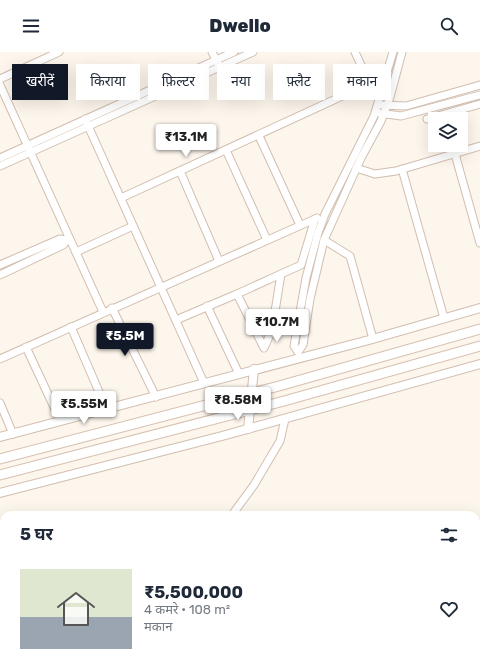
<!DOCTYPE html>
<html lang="hi">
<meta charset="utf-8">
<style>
body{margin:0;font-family:Rubik,"Noto Sans Devanagari",sans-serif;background:#f6f6f7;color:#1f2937;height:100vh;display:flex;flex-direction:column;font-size:15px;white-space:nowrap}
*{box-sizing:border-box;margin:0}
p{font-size:13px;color:#747a83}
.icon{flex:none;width:22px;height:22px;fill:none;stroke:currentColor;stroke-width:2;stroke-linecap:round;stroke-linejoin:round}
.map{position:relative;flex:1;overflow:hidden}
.panel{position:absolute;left:0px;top:459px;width:480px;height:156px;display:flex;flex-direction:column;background:#fff;border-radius:12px 12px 0 0;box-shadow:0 4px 16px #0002}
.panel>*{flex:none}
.hud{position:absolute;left:12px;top:12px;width:456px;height:36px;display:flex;gap:8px}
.fabs{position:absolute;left:428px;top:60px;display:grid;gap:8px}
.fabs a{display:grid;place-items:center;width:40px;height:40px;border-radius:0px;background:#fff;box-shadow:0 4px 16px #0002;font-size:20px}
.price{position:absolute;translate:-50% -34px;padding:0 9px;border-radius:4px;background:#fff;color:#222;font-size:13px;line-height:26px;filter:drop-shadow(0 1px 2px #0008)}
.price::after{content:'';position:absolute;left:50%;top:24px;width:12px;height:9px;margin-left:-6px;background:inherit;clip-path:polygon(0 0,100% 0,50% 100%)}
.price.selected{background:#111827;color:#fff}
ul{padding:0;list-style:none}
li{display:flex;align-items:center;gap:12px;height:100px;padding:0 20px}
li span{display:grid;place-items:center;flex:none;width:112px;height:80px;border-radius:0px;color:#555}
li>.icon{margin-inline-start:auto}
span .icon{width:48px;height:48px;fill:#fffc;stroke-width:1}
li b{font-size:17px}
h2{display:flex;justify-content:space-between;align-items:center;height:48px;padding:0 20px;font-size:17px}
.chip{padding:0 14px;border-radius:0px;background:#fff;box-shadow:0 4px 16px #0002;font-size:14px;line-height:36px}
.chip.selected{background:#111827;color:#fff}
header{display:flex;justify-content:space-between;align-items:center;height:52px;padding:0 20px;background:#fff;font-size:18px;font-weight:800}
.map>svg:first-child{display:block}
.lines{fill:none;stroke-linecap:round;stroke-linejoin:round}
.minor-casing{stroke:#d1beb0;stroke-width:9}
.tertiary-casing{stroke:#d1beb0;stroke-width:10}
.secondary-casing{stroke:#d6c0b0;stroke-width:11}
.minor{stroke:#fff;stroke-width:7}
.tertiary{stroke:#fff;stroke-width:8}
.secondary{stroke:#fff;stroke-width:9}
</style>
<header><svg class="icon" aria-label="menu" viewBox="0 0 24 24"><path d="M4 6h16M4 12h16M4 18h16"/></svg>Dwello<svg class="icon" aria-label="search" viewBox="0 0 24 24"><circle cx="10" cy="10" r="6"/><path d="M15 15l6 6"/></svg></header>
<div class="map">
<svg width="480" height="615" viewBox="0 0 480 615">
<rect width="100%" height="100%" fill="#fdf6ec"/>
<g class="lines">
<defs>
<g id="minor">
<path d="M212,0L218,12"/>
<path d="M393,0L374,64L325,162L318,181L306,226L294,294L298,300L303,293L310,247L324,188L361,106L381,69L390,45L402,0"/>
<path d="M0,27L59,0"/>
<path d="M0,33L103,260"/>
<path d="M382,53L406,54L480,33"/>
<path d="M379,61L401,64L480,43"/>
<path d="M85,67L204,331"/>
<path d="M427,67L480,52"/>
<path d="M259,84L300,173"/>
<path d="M226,98L267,188"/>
<path d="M455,102L480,191"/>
<path d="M0,106L234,0"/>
<path d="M0,114L253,0"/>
<path d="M356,116L375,122L396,119L480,94"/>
<path d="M402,117L444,266"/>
<path d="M180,119L219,209"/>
<path d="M121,146L364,34L367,30V26L355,0"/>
<path d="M324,188L350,204L373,287"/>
<path d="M76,200L133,174"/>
<path d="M0,213L60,187L67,188L63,193L0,223"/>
<path d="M237,242L281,222"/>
<path d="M207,254L239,322"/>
<path d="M112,256L156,345"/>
<path d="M176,268L237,242L264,296L272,278L281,222L301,213L315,167L317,166"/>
<path d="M71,275L103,349V358"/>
<path d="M26,295L60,368"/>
<path d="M0,307L315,167"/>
<path d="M0,351L13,382"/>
<path d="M232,463L254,433L280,389L285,367"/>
<path d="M0,514L4,521"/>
<path d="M476,558L480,554"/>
<path d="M476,567L480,563"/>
<path d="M117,615L119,611"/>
<path d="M419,615L423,611"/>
<path d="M428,615L432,611"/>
</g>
<g id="tertiary">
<path d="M248,377L254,317"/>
<path d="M0,385L369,288L480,256"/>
<path d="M0,441L222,384L480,312"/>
</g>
<g id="secondary">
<path d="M0,407L279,334L480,277"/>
<path d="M0,423L284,349L480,294"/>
</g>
</defs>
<use href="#minor" class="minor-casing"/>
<use href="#tertiary" class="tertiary-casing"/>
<use href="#secondary" class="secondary-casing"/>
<use href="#minor" class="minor"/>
<use href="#tertiary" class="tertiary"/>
<use href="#secondary" class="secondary"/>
</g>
</svg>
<div class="fabs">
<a><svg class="icon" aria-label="layers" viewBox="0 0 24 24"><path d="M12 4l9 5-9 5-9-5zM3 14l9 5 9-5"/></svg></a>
</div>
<b class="price" style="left:186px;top:106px">₹13.1M</b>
<b class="price" style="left:277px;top:291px">₹10.7M</b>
<b class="price selected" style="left:125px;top:305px">₹5.5M</b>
<b class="price" style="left:238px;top:369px">₹8.58M</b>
<b class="price" style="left:84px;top:373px">₹5.55M</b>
<div class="hud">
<a class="chip selected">खरीदें</a>
<a class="chip">किराया</a>
<a class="chip">फ़िल्टर</a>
<a class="chip">नया</a>
<a class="chip">फ़्लैट</a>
<a class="chip">मकान</a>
</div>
<section class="panel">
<h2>5 घर<svg class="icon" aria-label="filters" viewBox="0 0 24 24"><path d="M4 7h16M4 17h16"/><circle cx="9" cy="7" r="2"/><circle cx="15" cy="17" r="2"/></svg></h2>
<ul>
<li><span style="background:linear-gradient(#dfe7d0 60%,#9aa5b1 0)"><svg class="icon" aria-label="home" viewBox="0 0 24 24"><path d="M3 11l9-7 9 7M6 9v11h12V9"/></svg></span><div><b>₹5,500,000</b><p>4 कमरे · 108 m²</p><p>मकान</p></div><svg class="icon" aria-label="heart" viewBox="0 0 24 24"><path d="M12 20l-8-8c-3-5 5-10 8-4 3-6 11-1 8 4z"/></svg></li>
</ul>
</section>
</div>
